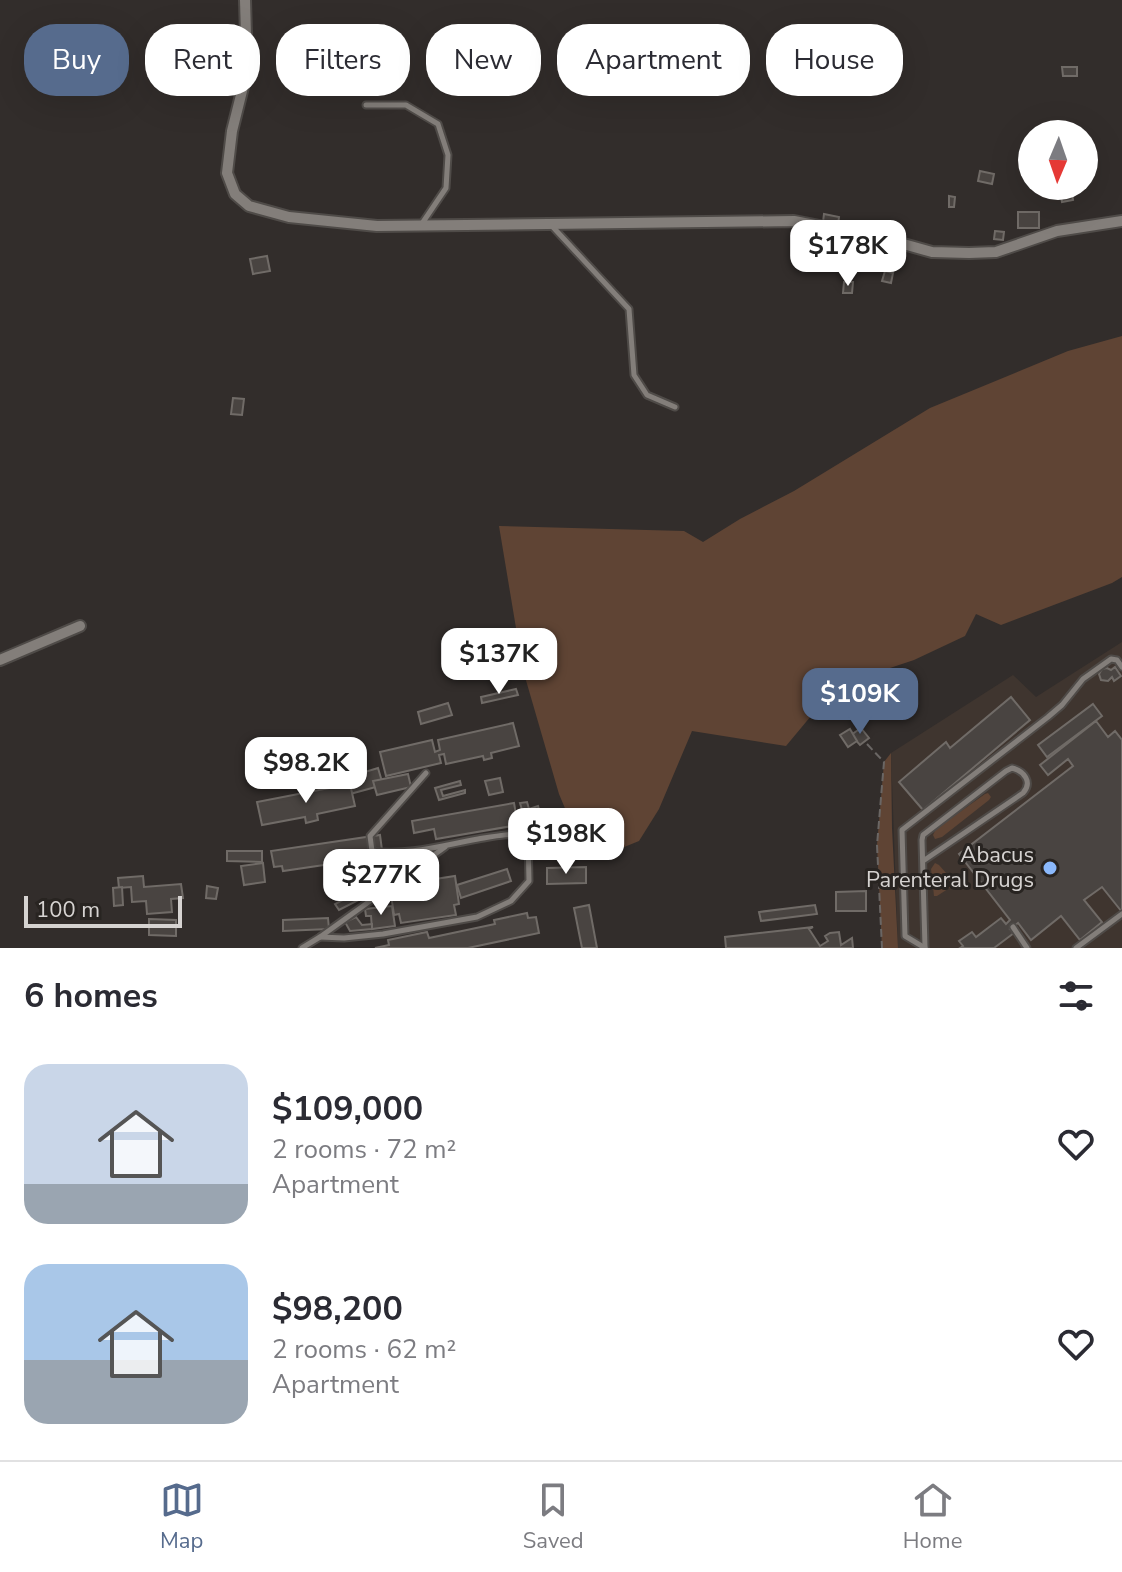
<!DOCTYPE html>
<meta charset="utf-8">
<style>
body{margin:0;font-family:"Nunito Sans",sans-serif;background:#f7f7f7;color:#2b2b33;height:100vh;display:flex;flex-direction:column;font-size:30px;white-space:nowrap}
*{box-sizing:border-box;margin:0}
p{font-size:26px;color:#7c7c81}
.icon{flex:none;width:44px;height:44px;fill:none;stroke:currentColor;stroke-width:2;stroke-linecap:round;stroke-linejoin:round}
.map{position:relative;height:948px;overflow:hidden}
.side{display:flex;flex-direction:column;background:#fff;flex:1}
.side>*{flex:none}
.guide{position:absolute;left:24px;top:24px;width:1074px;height:72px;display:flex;gap:16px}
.needle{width:52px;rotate:182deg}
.controls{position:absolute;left:1018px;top:120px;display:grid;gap:16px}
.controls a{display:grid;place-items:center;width:80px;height:80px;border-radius:50%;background:#fff;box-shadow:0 8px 32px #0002;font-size:40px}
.scale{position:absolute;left:24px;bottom:20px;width:158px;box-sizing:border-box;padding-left:8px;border:4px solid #d6d3d1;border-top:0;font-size:22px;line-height:28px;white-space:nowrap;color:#d6d3d1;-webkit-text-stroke:6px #282421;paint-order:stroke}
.price{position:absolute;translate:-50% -68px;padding:0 18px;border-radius:16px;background:#fff;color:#222;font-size:26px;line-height:52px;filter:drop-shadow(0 2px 4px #0008)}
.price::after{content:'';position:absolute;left:50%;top:48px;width:24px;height:18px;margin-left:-12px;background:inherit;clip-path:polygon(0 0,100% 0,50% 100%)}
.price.on{background:#566b8d;color:#fff}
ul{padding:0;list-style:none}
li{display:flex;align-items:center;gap:24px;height:200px;padding:0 24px}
li span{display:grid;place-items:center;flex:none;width:224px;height:160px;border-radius:24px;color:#555}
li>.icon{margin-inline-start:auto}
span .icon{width:96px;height:96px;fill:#fffc;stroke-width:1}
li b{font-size:34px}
h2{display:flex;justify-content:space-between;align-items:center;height:96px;padding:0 24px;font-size:34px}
.chip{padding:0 28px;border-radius:32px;background:#fff;box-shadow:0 8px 32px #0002;font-size:28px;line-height:72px}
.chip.on{background:#566b8d;color:#fff}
.menu{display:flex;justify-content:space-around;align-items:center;height:112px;border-top:2px solid #e1e1e2;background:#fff;font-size:22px;color:#7c7c81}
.menu a{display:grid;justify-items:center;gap:4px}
.menu .on{color:#566b8d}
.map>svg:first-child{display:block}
.built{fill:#3f352f}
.green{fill:#5f4434}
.building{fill:#494441;stroke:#706b67;stroke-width:2}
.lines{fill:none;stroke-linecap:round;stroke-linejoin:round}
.service-casing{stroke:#4f4b48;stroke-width:9}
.minor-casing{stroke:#4f4b48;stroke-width:14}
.path{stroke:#6a6664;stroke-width:2;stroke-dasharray:8 4;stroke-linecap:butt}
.service{stroke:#837e7a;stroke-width:5}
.minor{stroke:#837e7a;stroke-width:10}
.poi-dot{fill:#8bb9fc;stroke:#282421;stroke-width:3}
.labels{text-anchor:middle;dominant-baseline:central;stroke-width:6;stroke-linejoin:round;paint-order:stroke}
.poi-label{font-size:22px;fill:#d6d3d1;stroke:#282421;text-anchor:end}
</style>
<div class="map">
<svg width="1122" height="948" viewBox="0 0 1122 948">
<rect width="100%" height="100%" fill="#322d2b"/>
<path class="built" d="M1122,642V948H898L891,753L1013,675L1036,697Z"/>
<g class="green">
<path d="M1122,336V577L1112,583L1001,625L976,614L965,636L914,660L836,686L786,746L692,731L659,809L639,841L607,854L585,856L559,794L523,670L499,526L684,531L703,542L740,519L794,491L930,408L1068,351Z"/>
<path d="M891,753L892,828L898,948H882L877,845L884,762Z"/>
<path d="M988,793L991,797L989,800L942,837L935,839L933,835L936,829L985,794Z"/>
<path d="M935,863L939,865L954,882V885L937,896H934L931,869Z"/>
</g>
<g class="building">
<path d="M1062,67H1077V76H1063Z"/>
<path d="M980,171L994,174L992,184L978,181Z"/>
<path d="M1059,186H1071L1073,200L1062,202Z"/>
<path d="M949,196L955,197L954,207H949Z"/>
<rect x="1018" y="212" width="21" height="16"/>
<path d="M824,214L839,217L838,225L823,222Z"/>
<path d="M995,231L1004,232L1003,240L994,239Z"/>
<path d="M267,256L270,271L253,274L250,259Z"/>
<path d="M885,271L893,273L891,283L882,281Z"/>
<path d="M844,282H853L852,293H843Z"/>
<path d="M233,398L244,399L242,415L231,414Z"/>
<path d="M1115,667L1121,676L1114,681L1112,677L1108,681L1101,680L1099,674L1102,669L1107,668L1111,670Z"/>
<path d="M516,689L518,695L482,703L481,697Z"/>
<path d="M864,696L875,711L867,716L865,714L859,719L850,706Z"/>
<path d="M1011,697L1030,720L923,810L899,782L946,742L950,748Z"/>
<path d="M448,703L452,715L421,724L418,712Z"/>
<path d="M1093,704L1102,716L1047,757L1038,745Z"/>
<path d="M1096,721L1108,737L1115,731L1122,740V912L1102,887L1084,900L1102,922L1080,940L1061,916L1031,940L1018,923L1010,929L1014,933L994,948H960L963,946L959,941L972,932L976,937L1001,918L1006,924L1010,920L959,854L1073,766L1068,759L1048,775L1040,765Z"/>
<path d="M513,723L519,746L491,753L492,758L484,760L483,756L446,764L444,754L439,755L441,763L386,776L380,752L432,740L435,752L440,750L438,740Z"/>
<path d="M861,728L869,738L860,745L851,735Z"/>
<path d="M850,729L857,741L848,747L840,735Z"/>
<path d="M378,768L383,785L350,794L345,778Z"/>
<path d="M408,774L411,787L377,795L373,781Z"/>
<path d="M500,778L503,792L489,795L485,781Z"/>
<path d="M460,781L461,785L441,790L443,796L465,790V793L439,800L435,788Z"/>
<path d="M350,784L355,806L317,814L318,820L306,823L305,817L262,825L257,802Z"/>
<path d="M527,802L529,809L538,806L543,823L533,825L531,818L525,820L520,803Z"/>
<path d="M514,803L518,825L436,839L434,829L414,833L412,821Z"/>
<path d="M380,835L382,850L364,853L365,859L283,871L282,866L274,867L271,851Z"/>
<path d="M227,851H262V862L227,861Z"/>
<path d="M263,863L265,882L244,885L241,866Z"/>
<path d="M586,867V883L547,884V868Z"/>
<path d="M507,869L511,881L461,898L457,885Z"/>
<path d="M143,876L144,887L181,884L183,898L171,899L172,912L147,914L146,901L132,902L131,887L119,888L118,878Z"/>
<path d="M373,876L380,889L339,910L335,904L352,895L349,890Z"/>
<path d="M455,876L459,904L454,905L456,915L401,923L399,914L394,915L391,895L404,893L403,884Z"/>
<path d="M207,886L218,888L216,899L206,898Z"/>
<path d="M122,887L123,905L114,906L113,888Z"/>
<path d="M866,891V911H836V892Z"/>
<path d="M589,905L597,948H582L574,908Z"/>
<path d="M815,905L817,914L761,921L759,912Z"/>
<path d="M392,906L395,926L372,929L371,916H366L365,909Z"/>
<path d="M527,913L528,918L536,917L539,933L468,948H375L389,945L388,940L427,932L429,938L495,924L494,920Z"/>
<path d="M356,917L362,925L372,924V929L350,931L345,922Z"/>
<path d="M328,918L329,929L283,931V920Z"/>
<path d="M149,919L176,920V936L149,935Z"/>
<path d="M813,927L809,929L820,946L828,941L825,936L830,933L839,932L841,945L852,938L853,948H726L725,937Z"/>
</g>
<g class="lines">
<defs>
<g id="service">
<path d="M366,105H406L438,124L448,155L446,188L421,225"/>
<path d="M551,225L629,309L634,375L647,395L675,407"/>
<path d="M529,836L542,844"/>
<path d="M923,861L1023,793C1033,782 1024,771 1012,768L1006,771L923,835L922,840L925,947"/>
<path d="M1013,927L1027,948"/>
<path d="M320,937L344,938L383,934L477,917L511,901L529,881L528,835C510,833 496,836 478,839C444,845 407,856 372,851L370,836L426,773"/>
<path d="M302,948L320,937L445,847"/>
<path d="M925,948L905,936L902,830L1048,717L1062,705L1083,679L1111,659L1117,660L1122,667"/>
<path d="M1076,948L1122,914"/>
</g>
<g id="minor">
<path d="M245,0L247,71L232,131L227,173L235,194L249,206L289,217L377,226L794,221L882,238L932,252L969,253L996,252L1057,231L1122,221"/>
<path d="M0,660L80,626"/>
</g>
</defs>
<use href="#service" class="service-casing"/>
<use href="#minor" class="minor-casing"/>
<g class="path">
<path d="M867,744L884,762L877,845L882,948"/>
<path d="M350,872L371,860"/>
</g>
<use href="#service" class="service"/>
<use href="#minor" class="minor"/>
</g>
<circle class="poi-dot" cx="1050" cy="868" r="8"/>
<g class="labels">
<g class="poi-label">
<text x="1034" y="855">Abacus<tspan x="1034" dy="25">Parenteral Drugs</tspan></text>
</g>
</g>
</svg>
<div class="controls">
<a><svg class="needle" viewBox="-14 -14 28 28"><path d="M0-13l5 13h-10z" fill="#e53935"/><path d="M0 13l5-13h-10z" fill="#7c7c81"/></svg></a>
</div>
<div class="scale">100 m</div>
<b class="price" style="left:848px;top:288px">$178K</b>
<b class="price" style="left:499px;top:696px">$137K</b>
<b class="price on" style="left:860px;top:736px">$109K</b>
<b class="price" style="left:306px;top:805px">$98.2K</b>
<b class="price" style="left:566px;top:876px">$198K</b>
<b class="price" style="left:381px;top:917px">$277K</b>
<div class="guide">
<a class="chip on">Buy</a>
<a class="chip">Rent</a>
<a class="chip">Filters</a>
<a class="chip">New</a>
<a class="chip">Apartment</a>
<a class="chip">House</a>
</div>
</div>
<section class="side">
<h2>6 homes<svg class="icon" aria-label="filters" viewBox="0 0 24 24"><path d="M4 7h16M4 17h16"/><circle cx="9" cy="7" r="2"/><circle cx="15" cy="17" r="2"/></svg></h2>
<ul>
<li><span style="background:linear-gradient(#c9d6e8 75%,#9aa5b1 0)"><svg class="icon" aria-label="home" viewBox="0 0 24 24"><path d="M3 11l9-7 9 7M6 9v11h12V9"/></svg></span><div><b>$109,000</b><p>2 rooms · 72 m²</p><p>Apartment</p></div><svg class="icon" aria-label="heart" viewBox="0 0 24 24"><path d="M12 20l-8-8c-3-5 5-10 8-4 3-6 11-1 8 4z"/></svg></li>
<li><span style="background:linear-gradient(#a9c7e8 60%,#9aa5b1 0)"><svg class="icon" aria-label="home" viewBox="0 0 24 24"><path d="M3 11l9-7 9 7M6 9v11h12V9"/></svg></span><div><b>$98,200</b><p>2 rooms · 62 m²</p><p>Apartment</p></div><svg class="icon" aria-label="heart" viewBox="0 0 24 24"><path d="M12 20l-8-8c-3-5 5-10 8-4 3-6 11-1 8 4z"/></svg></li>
</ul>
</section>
<nav class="menu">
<a class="on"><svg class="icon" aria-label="map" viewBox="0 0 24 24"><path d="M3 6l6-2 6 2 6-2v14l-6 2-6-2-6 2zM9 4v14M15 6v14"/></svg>Map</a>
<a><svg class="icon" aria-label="saved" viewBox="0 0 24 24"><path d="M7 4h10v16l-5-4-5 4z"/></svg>Saved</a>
<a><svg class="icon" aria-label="home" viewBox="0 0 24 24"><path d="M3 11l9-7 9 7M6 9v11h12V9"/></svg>Home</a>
</nav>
